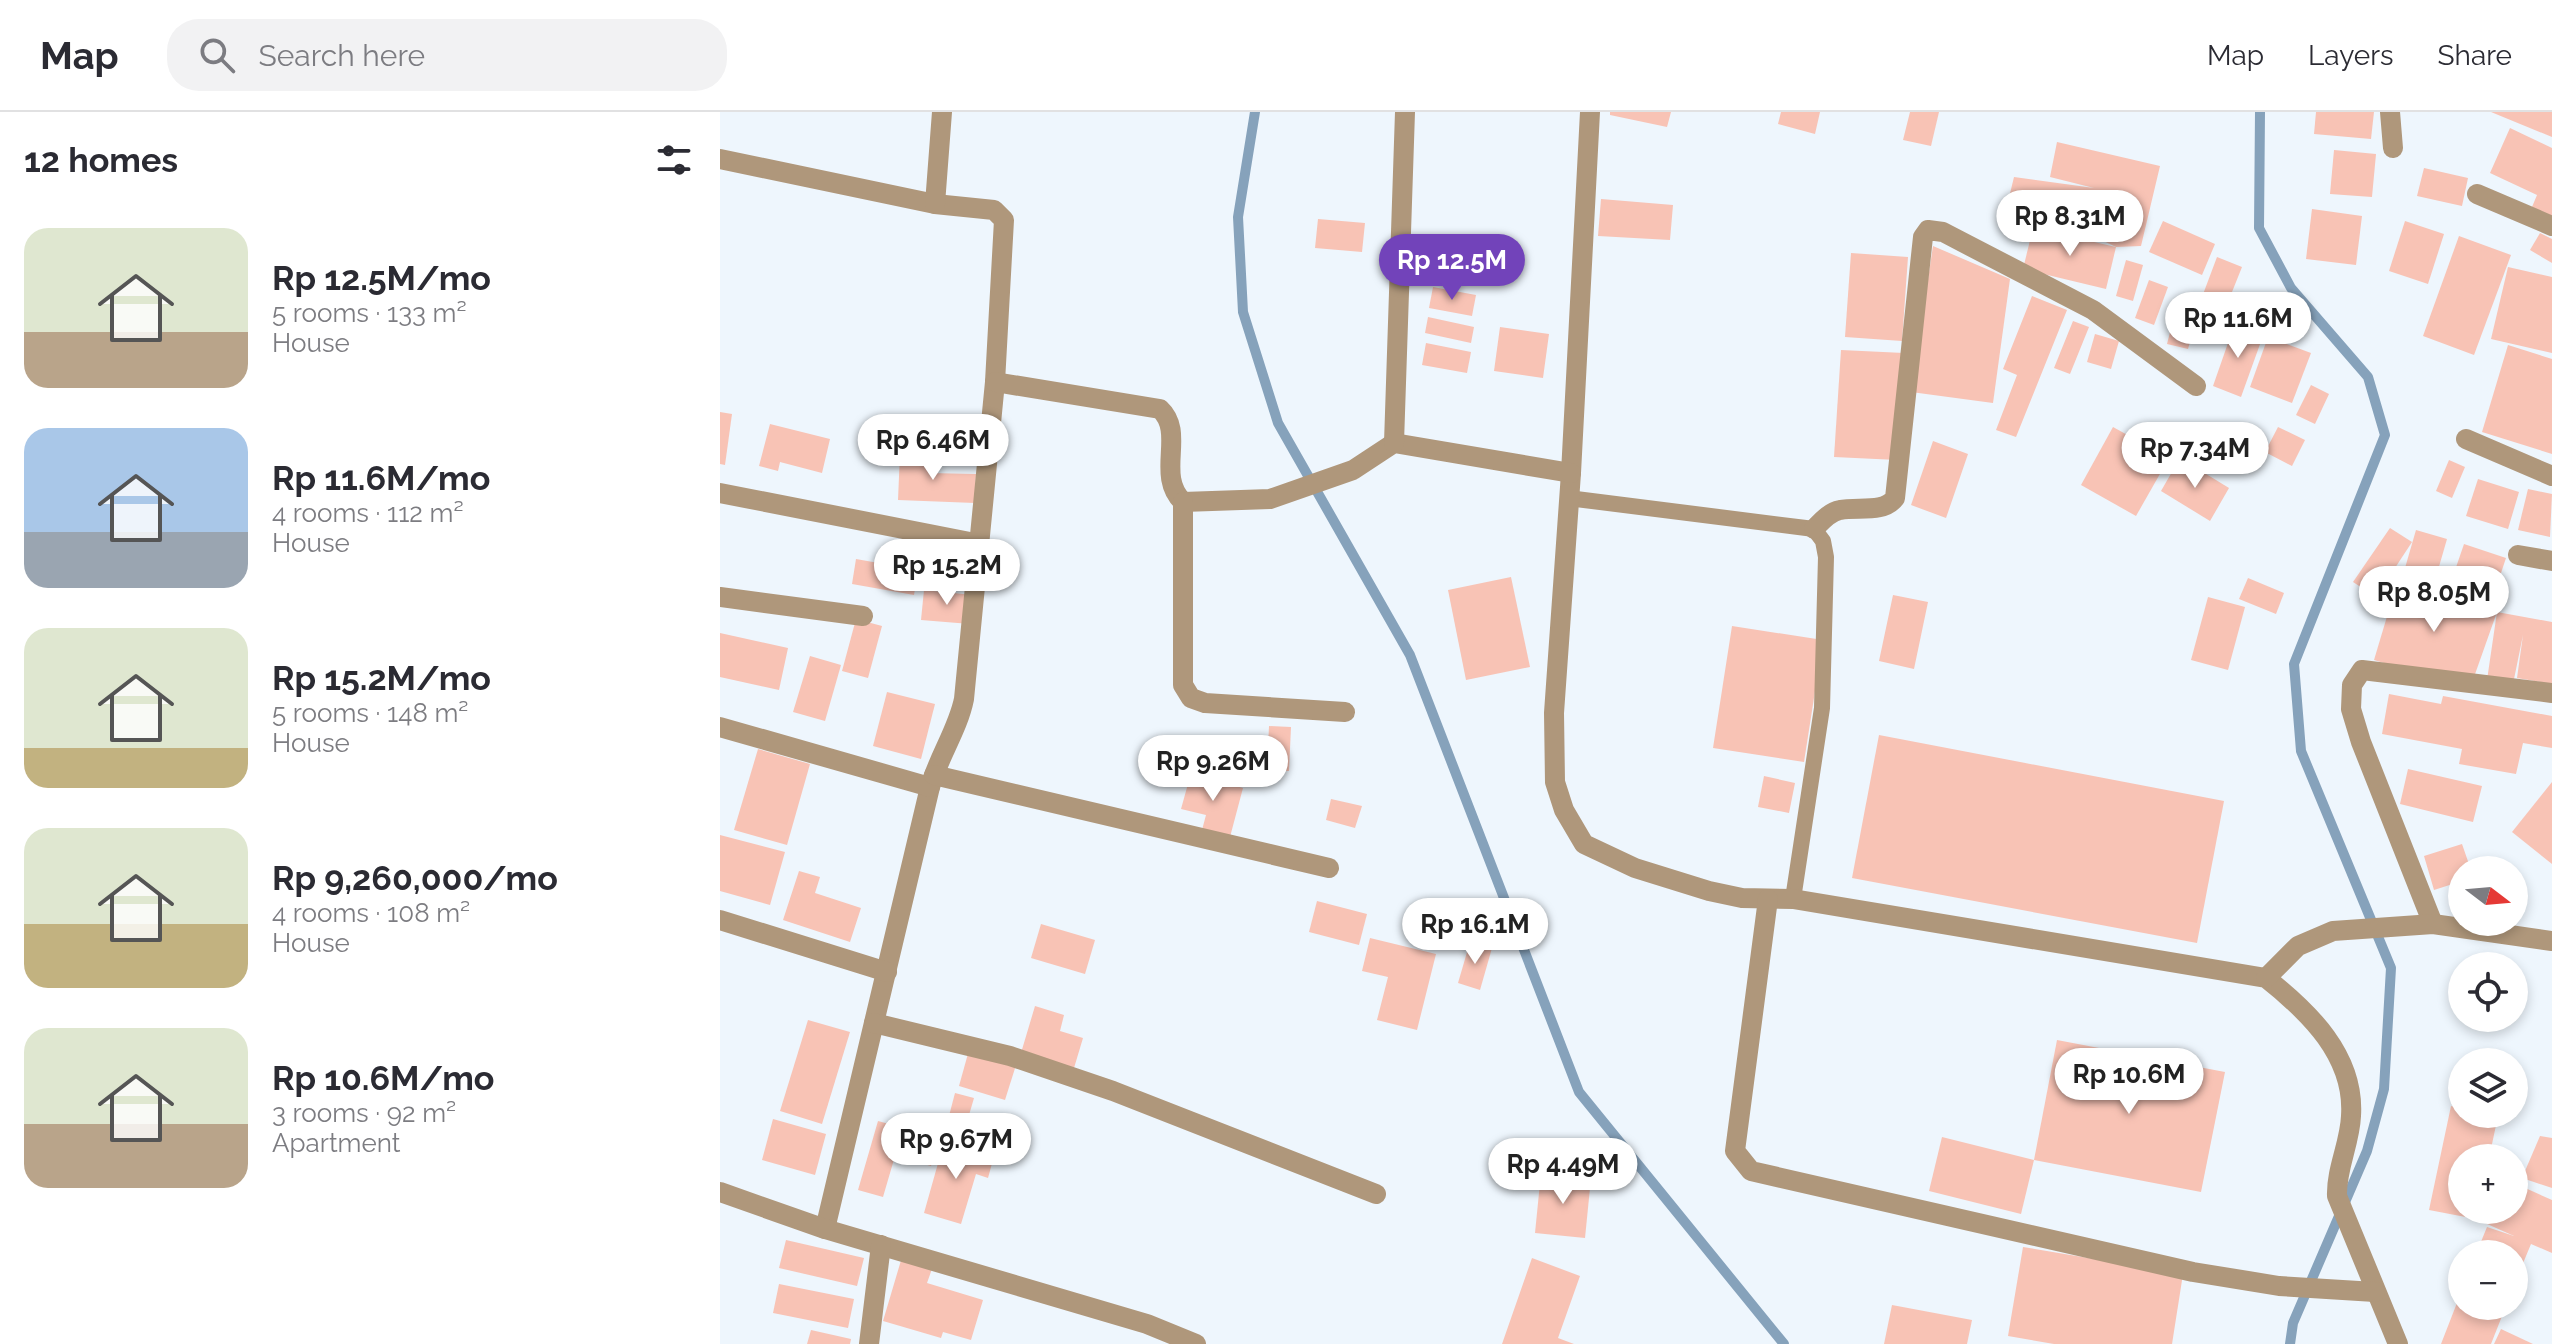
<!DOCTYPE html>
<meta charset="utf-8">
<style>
body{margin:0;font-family:Raleway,sans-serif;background:#f2f2f3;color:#2b2b33;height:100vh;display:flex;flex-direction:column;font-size:30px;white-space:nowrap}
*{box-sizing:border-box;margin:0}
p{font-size:26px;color:#7c7c81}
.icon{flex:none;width:44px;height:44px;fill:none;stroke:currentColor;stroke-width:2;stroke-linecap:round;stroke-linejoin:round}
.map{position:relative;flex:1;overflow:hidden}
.side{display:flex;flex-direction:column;background:#fff;width:720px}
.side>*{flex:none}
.needle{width:52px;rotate:106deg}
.controls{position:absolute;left:1728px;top:744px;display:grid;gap:16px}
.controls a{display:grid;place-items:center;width:80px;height:80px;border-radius:50%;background:#fff;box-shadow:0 4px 12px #0003;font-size:40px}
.price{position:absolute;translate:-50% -68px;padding:0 18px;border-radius:28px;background:#fff;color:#222;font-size:26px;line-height:52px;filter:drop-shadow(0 2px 4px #0008)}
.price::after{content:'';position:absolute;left:50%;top:48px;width:24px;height:18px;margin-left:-12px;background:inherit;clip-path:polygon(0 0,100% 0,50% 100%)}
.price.on{background:#7243ba;color:#fff}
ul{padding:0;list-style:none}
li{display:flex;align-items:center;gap:24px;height:200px;padding:0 24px}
li span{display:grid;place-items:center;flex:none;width:224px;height:160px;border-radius:24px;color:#555}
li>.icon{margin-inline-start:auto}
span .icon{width:96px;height:96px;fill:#fffc;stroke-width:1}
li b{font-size:34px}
h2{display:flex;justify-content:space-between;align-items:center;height:96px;padding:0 24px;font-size:34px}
header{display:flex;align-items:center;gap:48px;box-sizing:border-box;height:112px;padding:0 40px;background:#fff;border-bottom:2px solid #e1e1e2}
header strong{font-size:38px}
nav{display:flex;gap:44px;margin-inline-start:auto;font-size:28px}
.search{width:560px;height:72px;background:#f2f2f3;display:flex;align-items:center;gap:20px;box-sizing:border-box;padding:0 28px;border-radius:32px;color:#7c7c81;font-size:30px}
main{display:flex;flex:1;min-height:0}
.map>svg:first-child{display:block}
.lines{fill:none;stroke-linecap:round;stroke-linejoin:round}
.stream{stroke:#86a2bb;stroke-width:10}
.building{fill:#f8c3b5}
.service{stroke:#af977b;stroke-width:16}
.minor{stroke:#af977b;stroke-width:20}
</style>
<header>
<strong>Map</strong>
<div class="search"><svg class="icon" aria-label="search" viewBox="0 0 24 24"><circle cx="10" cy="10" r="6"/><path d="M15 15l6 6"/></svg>Search here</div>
<nav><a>Map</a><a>Layers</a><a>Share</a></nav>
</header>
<main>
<section class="side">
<h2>12 homes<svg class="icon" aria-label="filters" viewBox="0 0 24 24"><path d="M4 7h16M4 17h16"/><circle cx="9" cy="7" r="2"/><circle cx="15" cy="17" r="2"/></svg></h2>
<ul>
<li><span style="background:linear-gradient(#dfe7d0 65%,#b9a48a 0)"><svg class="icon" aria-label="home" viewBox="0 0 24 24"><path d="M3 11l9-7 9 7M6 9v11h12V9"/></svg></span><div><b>Rp 12.5M/mo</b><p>5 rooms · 133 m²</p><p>House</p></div></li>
<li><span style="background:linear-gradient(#a9c7e8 65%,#9aa5b1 0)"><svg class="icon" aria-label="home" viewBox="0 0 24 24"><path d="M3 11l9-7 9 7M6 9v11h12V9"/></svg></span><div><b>Rp 11.6M/mo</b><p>4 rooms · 112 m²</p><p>House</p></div></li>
<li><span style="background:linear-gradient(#dfe7d0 75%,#c2b280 0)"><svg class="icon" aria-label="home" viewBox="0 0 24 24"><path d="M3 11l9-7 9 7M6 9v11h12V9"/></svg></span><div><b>Rp 15.2M/mo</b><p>5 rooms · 148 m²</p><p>House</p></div></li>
<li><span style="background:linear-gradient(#dfe7d0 60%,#c2b280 0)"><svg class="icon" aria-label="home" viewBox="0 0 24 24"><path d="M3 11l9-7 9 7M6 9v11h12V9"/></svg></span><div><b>Rp 9,260,000/mo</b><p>4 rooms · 108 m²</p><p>House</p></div></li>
<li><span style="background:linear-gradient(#dfe7d0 60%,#b9a48a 0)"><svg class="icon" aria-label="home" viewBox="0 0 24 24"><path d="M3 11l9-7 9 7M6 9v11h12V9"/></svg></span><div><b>Rp 10.6M/mo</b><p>3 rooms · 92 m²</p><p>Apartment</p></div></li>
</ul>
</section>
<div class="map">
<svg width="1832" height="1232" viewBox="0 0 1832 1232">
<rect width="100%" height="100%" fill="#eef6fd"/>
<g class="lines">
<g class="stream">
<path d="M535,0L518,105L523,200L558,311L690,543L859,980L1064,1232"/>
<path d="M1540,0L1539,116L1571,176L1648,265L1665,323L1574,552L1581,639L1671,856L1664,977L1647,1039L1573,1211L1570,1232"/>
</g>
</g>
<g class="building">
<path d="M890,0H951L947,15L890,3Z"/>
<path d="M1061,0H1100L1095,22L1058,12Z"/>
<path d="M1190,0H1219L1211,34L1183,28Z"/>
<path d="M1596,0H1654L1651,27L1594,22Z"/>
<path d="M1771,0H1832V25Z"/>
<path d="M1790,16L1832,36V104L1812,95L1817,83L1770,61Z"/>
<path d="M1337,30L1440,54L1421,134L1396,135L1367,121L1313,116L1285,102L1294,65L1374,76L1330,65Z"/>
<path d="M1614,38L1656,42L1652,85L1610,82Z"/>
<path d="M1704,56L1748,66L1742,94L1697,84Z"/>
<path d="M881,87L953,93L950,128L878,124Z"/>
<path d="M1592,97L1642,104L1636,153L1586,147Z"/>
<path d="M598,107L645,111L642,140L595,136Z"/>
<path d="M1443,109L1495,132L1482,163L1429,140Z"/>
<path d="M1685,109L1724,122L1708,172L1669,159Z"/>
<path d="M1313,116L1396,135L1386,177L1303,157Z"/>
<path d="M1820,121L1832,127V151L1810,138Z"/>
<path d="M1739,124L1791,143L1754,243L1703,224Z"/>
<path d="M1213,134L1290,167L1273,291L1191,280Z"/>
<path d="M709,136L760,150L755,171L703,157Z"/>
<path d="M1131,141L1188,145L1182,229L1125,225Z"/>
<path d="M1497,145L1522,155L1506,195L1482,185Z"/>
<path d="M1406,148L1423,153L1413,189L1396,184Z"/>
<path d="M1788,155L1832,165V241L1771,227Z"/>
<path d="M1429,168L1448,175L1434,213L1415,206Z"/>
<path d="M713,175L756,183L752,204L709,196Z"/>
<path d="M1312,184L1347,198L1296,325L1276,318L1297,263L1283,257Z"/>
<path d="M1458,189L1480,195L1468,237L1447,232Z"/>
<path d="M708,205L754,215L751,231L705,221Z"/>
<path d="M1353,209L1369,215L1350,262L1334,256Z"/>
<path d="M1515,211L1544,221L1521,285L1493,274Z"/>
<path d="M780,215L829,222L823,266L774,259Z"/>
<path d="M1375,222L1399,229L1391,257L1367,250Z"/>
<path d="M1548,225L1591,241L1572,291L1530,275Z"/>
<path d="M706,231L751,240L747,261L702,253Z"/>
<path d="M1788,233L1832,247V342L1762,320Z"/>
<path d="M1121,238L1184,241L1177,348L1114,345Z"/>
<path d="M1591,273L1609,282L1595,312L1576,303Z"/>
<path d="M0,300L12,302L5,353L0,352Z"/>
<path d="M50,312L110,327L102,361L60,350L58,359L39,354Z"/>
<path d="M1393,315L1449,346L1416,404L1361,373Z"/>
<path d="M1558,315L1585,328L1572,354L1545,340Z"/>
<path d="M1213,329L1248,342L1226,406L1191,393Z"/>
<path d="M180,341L209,342V361L256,362L255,391L178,388Z"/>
<path d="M1460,346L1509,376L1490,409L1441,379Z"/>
<path d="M1729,348L1745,355L1732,386L1716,379Z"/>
<path d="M1758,367L1799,380L1788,417L1746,404Z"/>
<path d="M1808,377L1832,382L1830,425L1798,418Z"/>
<path d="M1670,416L1692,430L1656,485L1633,470Z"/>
<path d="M1696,418L1727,427L1716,465L1685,456Z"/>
<path d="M1744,432L1786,446L1774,482L1732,467Z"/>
<path d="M136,447L198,458L194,483L132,472Z"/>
<path d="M791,465L810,555L746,568L728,478Z"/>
<path d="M1528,466L1564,481L1556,502L1519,487Z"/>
<path d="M1677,471L1777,500L1754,565L1693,560L1654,548Z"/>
<path d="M204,478L253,483L250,512L201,508Z"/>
<path d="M1173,483L1208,490L1194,557L1159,549Z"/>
<path d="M1488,485L1525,495L1508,558L1471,548Z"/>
<path d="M1777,500L1832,510V572L1797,566L1803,523L1793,572L1767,568Z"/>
<path d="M136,507L162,514L148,566L122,559Z"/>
<path d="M1012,514L1103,528L1084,650L993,636Z"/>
<path d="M0,521L68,536L59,578L0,565Z"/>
<path d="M90,544L121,553L105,609L73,600Z"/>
<path d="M167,580L215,592L201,647L153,634Z"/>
<path d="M1669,582L1721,592L1723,584L1832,604V636L1803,631L1796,662L1739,652L1742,637L1662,622Z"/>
<path d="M549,614L571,615L569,659L547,658Z"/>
<path d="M1159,623L1504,689L1477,831L1132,766Z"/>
<path d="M38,637L90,652L67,733L14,718Z"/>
<path d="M1688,657L1762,674L1753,710L1680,692Z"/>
<path d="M471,661L523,676L510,725L482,718L486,703L461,697Z"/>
<path d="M1044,664L1075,671L1069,701L1038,695Z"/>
<path d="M1832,670V752L1792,720Z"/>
<path d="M611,687L642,694L635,716L606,708Z"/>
<path d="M0,723L65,740L50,793L0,779Z"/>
<path d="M1742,732L1751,758H1742V769L1714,778L1704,744Z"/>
<path d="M79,759L100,765L95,781L141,796L130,830L63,808Z"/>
<path d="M597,789L647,802L639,833L589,820Z"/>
<path d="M321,812L375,828L365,862L311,846Z"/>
<path d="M650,826L716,842L697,918L657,908L668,865L642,859Z"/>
<path d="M750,830L772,836L760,878L738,871Z"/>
<path d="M315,894L344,903L340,919L363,926L354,956L301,941Z"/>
<path d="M88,908L130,920L102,1012L60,999Z"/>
<path d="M1337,928L1505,960L1481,1080L1314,1048Z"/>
<path d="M249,938L296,953L285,988L239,974Z"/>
<path d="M235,981L254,986L242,1027L224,1023Z"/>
<path d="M1731,994L1742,997V1002L1778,1004L1769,1046H1742V1098H1758L1756,1107L1709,1098Z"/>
<path d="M53,1007L106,1022L95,1063L42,1048Z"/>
<path d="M158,1009L220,1026L211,1054L175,1044L163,1085L138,1078Z"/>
<path d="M1820,1024L1832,1026V1076L1802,1066Z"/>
<path d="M1222,1025L1314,1048L1301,1102L1209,1079Z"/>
<path d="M224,1030L274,1044L268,1066L256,1062L241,1112L204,1101Z"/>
<path d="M821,1061L871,1066L865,1126L815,1121Z"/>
<path d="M1794,1071L1832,1088V1141L1811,1132L1794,1173V1142H1756L1767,1115L1794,1124L1756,1107L1760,1098H1794Z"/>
<path d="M66,1128L144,1146L137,1174L59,1156Z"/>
<path d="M1303,1135L1463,1162L1452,1232H1334L1288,1224Z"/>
<path d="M182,1145L213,1154L207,1171L263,1188L251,1228L223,1220L221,1226L163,1209Z"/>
<path d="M812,1146L860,1164L838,1226L854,1232H782Z"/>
<path d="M59,1172L134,1187L128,1216L53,1201Z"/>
<path d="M1742,1178V1194H1786L1771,1232H1721Z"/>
<path d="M1172,1193L1252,1208L1247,1232H1164Z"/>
<path d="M1781,1217L1813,1232H1774Z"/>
<path d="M91,1218L131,1227L130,1232H87Z"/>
</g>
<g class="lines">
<path class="service" d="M848,386L1094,417L1103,429L1106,445L1102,596L1073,787"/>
<g class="minor">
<path d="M870,0L851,361L834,601L835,670L844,698L864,732L915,756L989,779L1022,786L1073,787L1546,866C1589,900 1635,944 1631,1004C1630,1031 1616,1057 1617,1084L1678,1232"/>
<path d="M1670,0L1673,36"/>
<path d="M0,47L215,92L274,98L284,108L275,270L244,587C238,617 219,644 210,675L105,1117"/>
<path d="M1757,82L1832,114"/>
<path d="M215,92L222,0"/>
<path d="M275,270L440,297C466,321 435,363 463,390L550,387L633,358L674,331L851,361"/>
<path d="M1746,327L1832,364"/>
<path d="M674,331L685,0"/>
<path d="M0,381L260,432"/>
<path d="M463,390V573L471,586L485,591L625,600"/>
<path d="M1094,417C1101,410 1109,400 1120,398C1137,394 1163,402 1175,386L1203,125L1208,118L1223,120L1373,198L1476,274"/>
<path d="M1798,443L1832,449"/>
<path d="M0,485L143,504"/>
<path d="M0,615L210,675"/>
<path d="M214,663L609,756"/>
<path d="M1048,787L1015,1039L1031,1059L1473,1160L1559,1174L1655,1180"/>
<path d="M0,808L167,860"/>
<path d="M1713,812L1641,630L1631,597L1632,573L1642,558L1832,581"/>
<path d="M1546,866L1578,834L1613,819L1713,812L1832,829"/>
<path d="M154,911L290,944L393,979L656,1082"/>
<path d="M0,1080L105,1117L427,1212L476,1232"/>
<path d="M149,1232L161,1133"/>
</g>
</g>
</svg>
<div class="controls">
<a><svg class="needle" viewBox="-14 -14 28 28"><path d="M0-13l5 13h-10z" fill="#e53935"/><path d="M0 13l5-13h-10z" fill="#7c7c81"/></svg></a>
<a><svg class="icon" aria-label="locate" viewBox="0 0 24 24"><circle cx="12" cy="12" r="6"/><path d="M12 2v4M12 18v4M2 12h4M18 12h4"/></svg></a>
<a><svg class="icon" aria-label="layers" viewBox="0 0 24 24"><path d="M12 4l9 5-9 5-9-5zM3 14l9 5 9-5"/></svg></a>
<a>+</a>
<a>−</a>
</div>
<b class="price" style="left:1350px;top:146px">Rp 8.31M</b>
<b class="price on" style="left:732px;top:190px">Rp 12.5M</b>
<b class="price" style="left:1518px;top:248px">Rp 11.6M</b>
<b class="price" style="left:213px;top:370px">Rp 6.46M</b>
<b class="price" style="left:1475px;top:378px">Rp 7.34M</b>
<b class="price" style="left:227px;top:495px">Rp 15.2M</b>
<b class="price" style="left:1714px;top:522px">Rp 8.05M</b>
<b class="price" style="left:493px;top:691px">Rp 9.26M</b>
<b class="price" style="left:755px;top:854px">Rp 16.1M</b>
<b class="price" style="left:1409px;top:1004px">Rp 10.6M</b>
<b class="price" style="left:236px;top:1069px">Rp 9.67M</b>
<b class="price" style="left:843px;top:1094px">Rp 4.49M</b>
</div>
</main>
